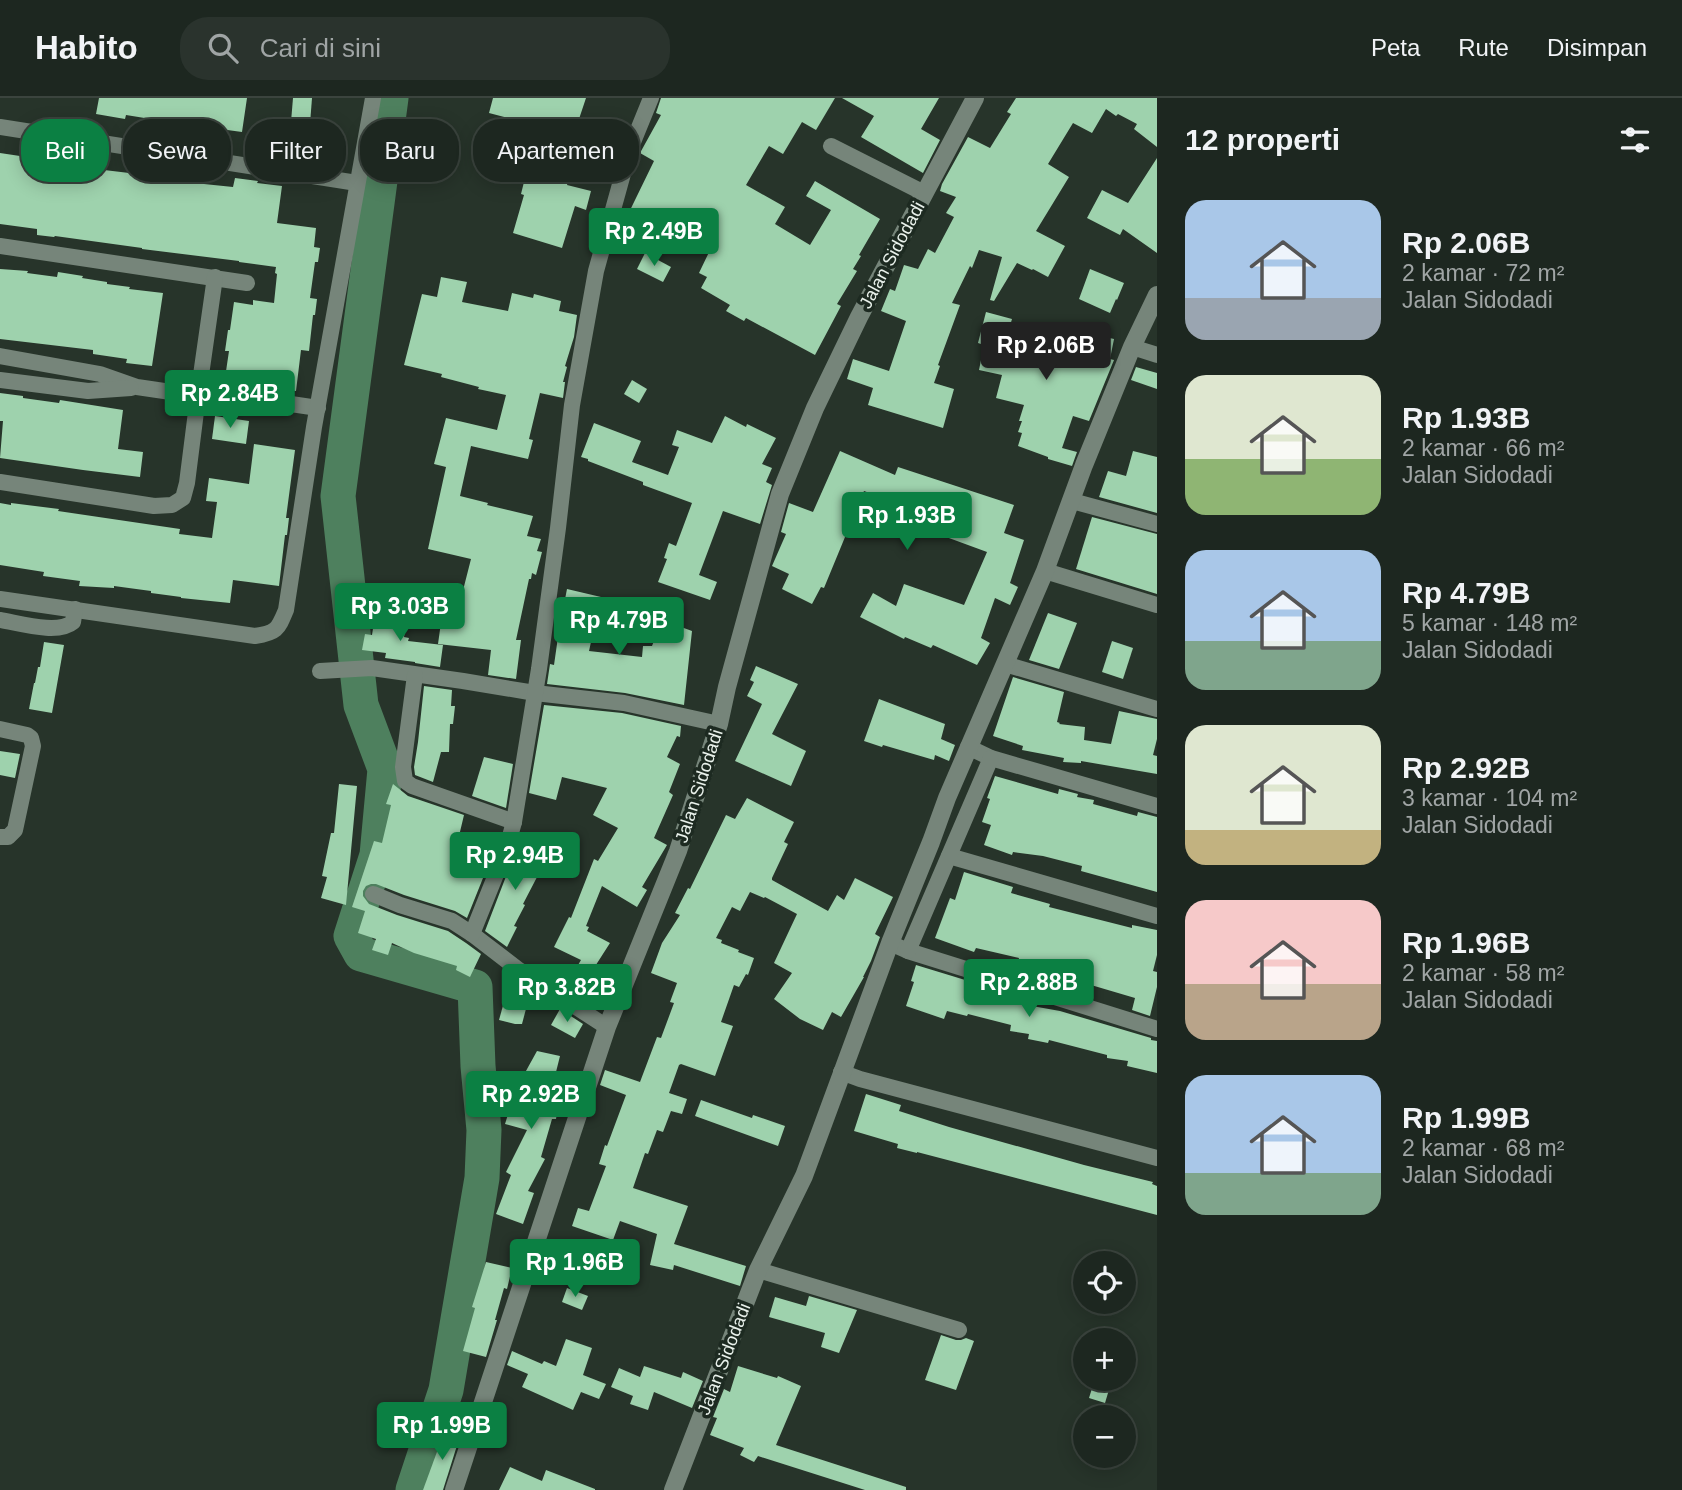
<!DOCTYPE html>
<html lang="id">
<meta charset="utf-8">
<style>
body{margin:0;font-family:Helvetica,sans-serif;background:#2a332d;color:#f1f3f6;height:100vh;display:flex;flex-direction:column;font-size:26px;white-space:nowrap}
*{box-sizing:border-box;margin:0}
p{font-size:23px;color:#a0a5a5}
.icon{flex:none;width:38px;height:38px;fill:none;stroke:currentColor;stroke-width:2;stroke-linecap:round;stroke-linejoin:round}
.map{position:relative;flex:1;overflow:hidden}
.drawer{display:flex;flex-direction:column;background:#1d2720;width:525px}
.drawer>*{flex:none}
.banner{position:absolute;left:21px;top:21px;width:665px;height:63px;display:flex;gap:14px}
.fabs{position:absolute;left:1073px;top:1153px;display:grid;gap:14px}
.fabs a{display:grid;place-items:center;width:63px;height:63px;border-radius:50%;background:#1d2720;box-shadow:0 4px 18px #0003,0 0 0 2px #3b443e;font-size:35px}
.price{position:absolute;translate:-50% -60px;padding:0 16px;border-radius:7px;background:#0b8043;color:#fff;font-size:23px;line-height:46px;filter:drop-shadow(0 2px 4px #0008)}
.price::after{content:'';position:absolute;left:50%;top:42px;width:21px;height:16px;margin-left:-10px;background:inherit;clip-path:polygon(0 0,100% 0,50% 100%)}
.price.current{background:#222;color:#fff}
ul{padding:0;list-style:none}
li{display:flex;align-items:center;gap:21px;height:175px;padding:0 28px}
li span{display:grid;place-items:center;flex:none;width:196px;height:140px;border-radius:21px;color:#555}
li>.icon{margin-inline-start:auto}
span .icon{width:84px;height:84px;fill:#fffc;stroke-width:1}
li b{font-size:30px}
h2{display:flex;justify-content:space-between;align-items:center;height:84px;padding:0 28px;font-size:30px}
.pill{padding:0 24px;border-radius:28px;background:#1d2720;box-shadow:0 4px 18px #0003,0 0 0 2px #3b443e;font-size:24px;line-height:63px}
.pill.current{background:#0b8043;color:#fff}
header{display:flex;align-items:center;gap:42px;box-sizing:border-box;height:98px;padding:0 35px;background:#1d2720;border-bottom:2px solid #3b443e}
header strong{font-size:33px}
nav{display:flex;gap:38px;margin-inline-start:auto;font-size:24px}
.search{width:490px;height:63px;background:#2a332d;display:flex;align-items:center;gap:18px;box-sizing:border-box;padding:0 24px;border-radius:28px;color:#a0a5a5;font-size:26px}
main{display:flex;flex:1;min-height:0}
.map>svg:first-child{display:block}
.lines{fill:none;stroke-linecap:round;stroke-linejoin:round}
.river{stroke:#4e805e;stroke-width:35}
.building{fill:#9ed2ad}
.street{stroke:#76857a;stroke-width:16}
.secondary{stroke:#76857a;stroke-width:18}
.labels{text-anchor:middle;dominant-baseline:central;stroke-width:7;stroke-linejoin:round;paint-order:stroke}
.street-label{font-size:18px;fill:#e9f1eb;stroke:#1d2a21}
</style>
<header>
<strong>Habito</strong>
<div class="search"><svg class="icon" aria-label="search" viewBox="0 0 24 24"><circle cx="10" cy="10" r="6"/><path d="M15 15l6 6"/></svg>Cari di sini</div>
<nav><a>Peta</a><a>Rute</a><a>Disimpan</a></nav>
</header>
<main>
<div class="map">
<svg width="1157" height="1392" viewBox="0 0 1157 1392">
<rect width="100%" height="100%" fill="#27342a"/>
<g class="lines">
<path class="river" d="M391,0L338,398L361,607L385,671L377,757L351,838L361,856L475,889L478,968L484,1032L482,1080L446,1292L413,1392"/>
</g>
<g class="building">
<path d="M99,0H247L242,34L220,31V28L185,22L184,30L157,25V22L126,17L125,21L96,16Z"/>
<path d="M293,0H312L310,26L291,24Z"/>
<path d="M493,0H586L573,39L593,45L588,60L534,43L539,28L489,15Z"/>
<path d="M661,0H835L816,32L802,24L783,56L769,48L746,87L785,109L775,126L810,147L831,112L806,98L815,83L880,121L859,157L861,158L853,171L857,173L837,206L841,208L815,257L746,220L744,223L726,213L730,207L701,190L707,179L699,175L711,150L670,133L657,158L617,139L654,63L640,55L661,17L656,15Z"/>
<path d="M842,0H939L921,31L940,42L923,75L861,39L874,18Z"/>
<path d="M1016,0H1157V49L1134,31L1137,26L1118,16L1116,18L1106,11L1092,35L1073,25L1048,66L1069,79L1036,133L1065,148L1048,179L1033,171L1032,172L1017,165L994,203L990,202L1002,159L979,152L972,170L970,168L952,205L960,207L938,267L940,268L934,285L954,291L943,330L868,307L873,290L847,281L853,261L889,273L906,223L881,213L890,191L895,193L904,167L918,171L928,151L935,155L954,119L946,115L956,99L940,93L942,86L968,39L990,50L1011,16L1007,14Z"/>
<path d="M0,55L20,58V61L54,66L55,62L80,65L79,69L146,77L145,79L204,86L233,89L235,80L258,83L257,85L282,88L277,125L316,130L314,149L320,150L318,164H315L310,200L317,201L315,217H313L309,253L301,252L296,293L275,291V288L225,280L229,253H225L228,232H230L234,204L253,207V202L274,205L277,176L275,175L276,169L239,164V163L142,151V150L55,138L54,139L37,137V131L0,126Z"/>
<path d="M1157,60V155L1123,131L1120,137L1087,120L1102,92L1128,105Z"/>
<path d="M527,72L568,83L567,87L591,93L586,112L575,108L562,150L513,135L524,97L521,96Z"/>
<path d="M645,155L671,169L663,184L637,171Z"/>
<path d="M0,171L28,173L27,175L57,179L58,174L83,178L82,180L107,184V186L130,189L129,191L163,195L152,268L126,265L127,261L93,256V252L0,241Z"/>
<path d="M1090,171L1124,185L1117,202L1116,201L1110,215L1079,201Z"/>
<path d="M441,179L467,184L462,204L508,213L512,195L533,200L534,196L561,203L559,213L577,217L574,239L565,268L567,269L563,284H565L563,300L540,295L529,341L533,342L528,361L471,348L460,398L488,405L487,407L533,418L527,438L541,441L537,453L542,454L536,477L532,475L531,481H529L516,542H521L516,581L488,577L491,552L438,546L443,510L458,512L471,461L428,451L446,369L434,366L446,320L497,332L506,297L478,291L479,289L441,279L442,276L404,267L422,196L437,199Z"/>
<path d="M986,214L1012,221L1007,238L1043,247L1044,243L1061,247L1063,236L1089,243L1092,236L1114,241L1110,261L1114,262L1089,323L1073,318L1062,350L1077,354L1072,368L1048,361V359L1018,348L1022,335L1018,334L1022,323H1019L1024,307L996,300L1002,277L979,272L984,247L978,245Z"/>
<path d="M1136,269L1157,275V291L1131,282Z"/>
<path d="M632,282L647,291L639,305L624,296Z"/>
<path d="M0,295L23,298V300L59,305L60,302L123,312L118,351L143,354L140,379L83,372L0,360L3,323H0Z"/>
<path d="M215,318L249,323L246,346L212,341Z"/>
<path d="M725,318L746,329L747,326L776,340L762,366L772,370L766,384L772,387L760,426L723,413L699,477L717,484L710,502L658,484L667,461L664,460L669,445L676,448L692,405L643,387V384L588,363V361L581,359L594,325L641,343L632,364L668,377L679,349L672,347L677,332L712,345Z"/>
<path d="M254,346L295,352L286,420H289L287,437H285L279,488L233,482L230,505L181,500V499L151,495V493L114,488V490L79,488L80,483L43,478L44,474L0,467V405L11,407V405L59,411L58,413L180,431L179,436L212,440L217,404L206,403L209,380L249,386Z"/>
<path d="M840,353L895,377L898,369L1014,407L1004,435L1024,442L1010,485L1018,489L1010,507L995,500L981,540L990,545L977,567L933,547L931,550L905,539L904,541L860,519L873,495L896,508L904,486L964,507L987,454L919,429L924,415L864,393L824,490L821,489L812,506L782,491L789,476L772,468L786,436L781,434L789,405L813,414Z"/>
<path d="M1133,353L1157,359V415L1099,399L1108,373L1126,378Z"/>
<path d="M1092,419L1157,436V496L1076,471Z"/>
<path d="M567,491L601,499L589,553L642,559L643,548H652L662,522L692,533L684,607L625,595L547,586L550,566L554,567L559,532Z"/>
<path d="M1048,515L1077,525L1059,571L1029,562Z"/>
<path d="M375,518L407,522L404,539L409,540L408,543L443,547L440,569L415,565V564L385,560L386,555L362,552L365,536L372,537Z"/>
<path d="M1112,543L1133,550L1123,581L1102,574Z"/>
<path d="M44,544L64,547L52,615L29,611L34,585H35L38,569H40Z"/>
<path d="M756,568L798,586L772,636L806,653L791,688L735,663L762,606L747,598L754,584L750,582Z"/>
<path d="M1013,579L1064,594L1057,624L1060,625L1059,626L1085,629L1084,642L1111,646L1119,613L1157,621V641L1153,657L1157,658V676L1081,663V665L1063,664L1064,660L1022,652L1023,648L993,638Z"/>
<path d="M424,588L452,592L451,608H455L453,626H450L449,654H441L433,684L415,677L414,669L418,644Z"/>
<path d="M879,601L945,626L941,641L955,647L949,663L935,657L934,662L883,647L882,649L864,643Z"/>
<path d="M544,607L622,615L681,628L680,639L677,638L667,659L680,666L669,694L673,697L654,740L667,747L642,789L647,792L637,809L602,788L586,828L589,829L587,833L610,845L585,884L601,893L592,907L565,889L581,862L554,849L569,819L571,820L594,761L598,763L618,730L593,717L607,690L562,679L556,702L529,695Z"/>
<path d="M0,653L20,656L15,680L0,677Z"/>
<path d="M484,659L513,666L506,710L472,698Z"/>
<path d="M995,678L1058,696L1059,691L1078,696L1077,699L1094,702L1093,706L1137,718L1138,714L1157,719V794L1081,773L1082,768L1043,758L1013,754L1012,757L984,747L991,727L982,724L990,701L987,700Z"/>
<path d="M339,686L357,688L346,807L321,800L327,779L322,778L331,735H334Z"/>
<path d="M393,686L408,698L464,717L459,738L493,755L467,820L455,813L404,797L376,786H371L366,788L363,793V798L369,806L397,817L448,833L466,845L481,856L470,879L456,872L457,868L414,855L392,845L388,857L372,852L376,841L358,835L365,813L352,809L374,743L382,745L391,707L386,706Z"/>
<path d="M747,700L794,724L784,744L788,746L772,780V782L828,813L837,797L844,802L855,780L893,799L875,836L880,839L871,863L863,879H864L841,919L832,914L823,932L800,921L774,901L792,875L774,865L797,816L765,799L764,800L750,794L740,813L732,809L716,840L722,842L721,845L739,852L738,854L754,860L748,877L746,876L739,889L734,887L721,924L733,928L715,978L681,966L679,967L669,995L687,1001L682,1016L671,1013L663,1034L657,1032L648,1056L645,1055L633,1090L688,1108L674,1146L746,1168L740,1188L674,1167L673,1172L650,1167L657,1136L620,1123L613,1142L572,1128L578,1110L589,1113L606,1068L599,1066L605,1047L607,1048L626,997L600,987L605,972L640,984L657,939L661,940L674,905L670,904L677,885L651,875L662,845L680,817L675,815L688,790L690,791L726,717L735,721Z"/>
<path d="M520,742L549,756L523,806L525,807L514,828L517,829L507,849L485,833Z"/>
<path d="M964,774L1013,789L1011,795L1050,806L1049,809L1132,830V827L1157,832V857L1153,873L1157,874V889L1150,918L1132,912L1135,900L1091,887L1090,889L1053,874L1052,876L1018,864L1019,860L976,850L974,854L935,840L950,800L955,802Z"/>
<path d="M916,867L975,885L973,893L1015,904L1016,898L1032,903V908L1060,913L1151,940V942L1157,943V975L1127,968L1128,963L1107,960V957L1049,942L1048,945L1028,941L1029,936L1010,933L1011,927L968,916L967,918L947,913L944,921L906,908L914,884L911,883Z"/>
<path d="M511,879L531,892L522,926H515L499,922Z"/>
<path d="M560,911L583,926L575,940L551,927Z"/>
<path d="M537,953L560,958L555,978L563,979L556,1021H552L541,1059L545,1061L528,1093L534,1095L523,1126L496,1116L511,1077L506,1074L527,1032L505,1026L516,991Z"/>
<path d="M866,996L901,1007L899,1013L949,1029L1084,1067L1153,1084L1152,1086L1157,1088V1117L917,1054V1055L897,1050L898,1046L854,1033Z"/>
<path d="M701,1002L752,1020L753,1017L785,1028L778,1048L695,1018Z"/>
<path d="M486,1164L512,1170L507,1191L504,1190L495,1222H497L486,1259L463,1253L475,1210L472,1209Z"/>
<path d="M567,1190L588,1198L582,1212L562,1204Z"/>
<path d="M809,1198L857,1212L839,1255L821,1249L825,1235L769,1219L775,1199L806,1208Z"/>
<path d="M941,1237L956,1242H961L966,1240L974,1243L956,1292L925,1282Z"/>
<path d="M566,1241L592,1250L583,1277L606,1286L599,1301L581,1294L573,1312L522,1289L528,1276L507,1267L512,1253L542,1266L544,1263L556,1268Z"/>
<path d="M644,1268L681,1280L683,1274L703,1283L692,1310L654,1294L648,1312L630,1306L633,1298L611,1289L619,1270L640,1279Z"/>
<path d="M738,1268L777,1280L778,1278L801,1288L776,1347L906,1389V1392H865L758,1358L754,1364L740,1357L744,1350L710,1337L717,1320L713,1319L724,1291L730,1294Z"/>
<path d="M1095,1281L1111,1285L1105,1305L1089,1300Z"/>
<path d="M445,1332L460,1338L443,1392H423Z"/>
<path d="M510,1369L542,1383L546,1372L595,1391V1392H499Z"/>
</g>
<g class="lines">
<g class="street">
<path d="M0,29L357,85"/>
<path d="M831,48L924,95"/>
<path d="M0,148L247,185"/>
<path d="M1132,249L1157,257"/>
<path d="M0,258L100,276L137,289L198,298L264,302L318,310"/>
<path d="M0,282L88,293L131,290"/>
<path d="M0,384L154,408L172,407L183,400L187,385L198,298L215,179"/>
<path d="M1072,403L1157,426"/>
<path d="M1045,473L1157,507"/>
<path d="M0,501L255,538C277,535 278,531 286,512L314,329L373,0"/>
<path d="M0,522C19,525 58,537 73,524L75,511"/>
<path d="M1005,566L1157,611"/>
<path d="M320,573L372,570L463,583L535,595L624,605L719,626"/>
<path d="M415,577L403,669L405,683L412,688L514,724"/>
<path d="M0,631L27,637L31,640L33,648L15,732L8,739H0"/>
<path d="M968,649L991,660L1157,708"/>
<path d="M949,758L1157,818"/>
<path d="M373,796L400,807L452,823L472,836L519,872L607,929"/>
<path d="M472,836L507,749L514,724L539,571L558,430L572,307L596,173L629,54L651,0"/>
<path d="M890,845L908,853L1157,931"/>
<path d="M908,853L991,660"/>
<path d="M841,974L860,981L1157,1060"/>
<path d="M758,1172L959,1232"/>
</g>
<g class="secondary">
<path d="M454,1392L607,929L678,753L719,626L727,589L780,396L815,310L859,219L975,0"/>
<path d="M673,1392L758,1172L804,1078L890,845L931,744L947,700L1045,473L1084,367L1132,249L1157,197"/>
</g>
</g>
<g class="labels">
<g class="street-label">
<text transform="translate(892 157) rotate(-62)">Jalan Sidodadi</text>
<text transform="translate(699 688) rotate(-72)">Jalan Sidodadi</text>
<text transform="translate(724 1261) rotate(-69)">Jalan Sidodadi</text>
</g>
</g>
</svg>
<div class="fabs">
<a><svg class="icon" aria-label="locate" viewBox="0 0 24 24"><circle cx="12" cy="12" r="6"/><path d="M12 2v4M12 18v4M2 12h4M18 12h4"/></svg></a>
<a>+</a>
<a>−</a>
</div>
<b class="price" style="left:654px;top:170px">Rp 2.49B</b>
<b class="price current" style="left:1046px;top:284px">Rp 2.06B</b>
<b class="price" style="left:230px;top:332px">Rp 2.84B</b>
<b class="price" style="left:907px;top:454px">Rp 1.93B</b>
<b class="price" style="left:400px;top:545px">Rp 3.03B</b>
<b class="price" style="left:619px;top:559px">Rp 4.79B</b>
<b class="price" style="left:515px;top:794px">Rp 2.94B</b>
<b class="price" style="left:1029px;top:921px">Rp 2.88B</b>
<b class="price" style="left:567px;top:926px">Rp 3.82B</b>
<b class="price" style="left:531px;top:1033px">Rp 2.92B</b>
<b class="price" style="left:575px;top:1201px">Rp 1.96B</b>
<b class="price" style="left:442px;top:1364px">Rp 1.99B</b>
<div class="banner">
<a class="pill current">Beli</a>
<a class="pill">Sewa</a>
<a class="pill">Filter</a>
<a class="pill">Baru</a>
<a class="pill">Apartemen</a>
</div>
</div>
<section class="drawer">
<h2>12 properti<svg class="icon" aria-label="filters" viewBox="0 0 24 24"><path d="M4 7h16M4 17h16"/><circle cx="9" cy="7" r="2"/><circle cx="15" cy="17" r="2"/></svg></h2>
<ul>
<li><span style="background:linear-gradient(#a9c7e8 70%,#9aa5b1 0)"><svg class="icon" aria-label="home" viewBox="0 0 24 24"><path d="M3 11l9-7 9 7M6 9v11h12V9"/></svg></span><div><b>Rp 2.06B</b><p>2 kamar · 72 m²</p><p>Jalan Sidodadi</p></div></li>
<li><span style="background:linear-gradient(#dfe7d0 60%,#8fb573 0)"><svg class="icon" aria-label="home" viewBox="0 0 24 24"><path d="M3 11l9-7 9 7M6 9v11h12V9"/></svg></span><div><b>Rp 1.93B</b><p>2 kamar · 66 m²</p><p>Jalan Sidodadi</p></div></li>
<li><span style="background:linear-gradient(#a9c7e8 65%,#7fa58c 0)"><svg class="icon" aria-label="home" viewBox="0 0 24 24"><path d="M3 11l9-7 9 7M6 9v11h12V9"/></svg></span><div><b>Rp 4.79B</b><p>5 kamar · 148 m²</p><p>Jalan Sidodadi</p></div></li>
<li><span style="background:linear-gradient(#dfe7d0 75%,#c2b280 0)"><svg class="icon" aria-label="home" viewBox="0 0 24 24"><path d="M3 11l9-7 9 7M6 9v11h12V9"/></svg></span><div><b>Rp 2.92B</b><p>3 kamar · 104 m²</p><p>Jalan Sidodadi</p></div></li>
<li><span style="background:linear-gradient(#f6c9c9 60%,#b9a48a 0)"><svg class="icon" aria-label="home" viewBox="0 0 24 24"><path d="M3 11l9-7 9 7M6 9v11h12V9"/></svg></span><div><b>Rp 1.96B</b><p>2 kamar · 58 m²</p><p>Jalan Sidodadi</p></div></li>
<li><span style="background:linear-gradient(#a9c7e8 70%,#7fa58c 0)"><svg class="icon" aria-label="home" viewBox="0 0 24 24"><path d="M3 11l9-7 9 7M6 9v11h12V9"/></svg></span><div><b>Rp 1.99B</b><p>2 kamar · 68 m²</p><p>Jalan Sidodadi</p></div></li>
</ul>
</section>
</main>
